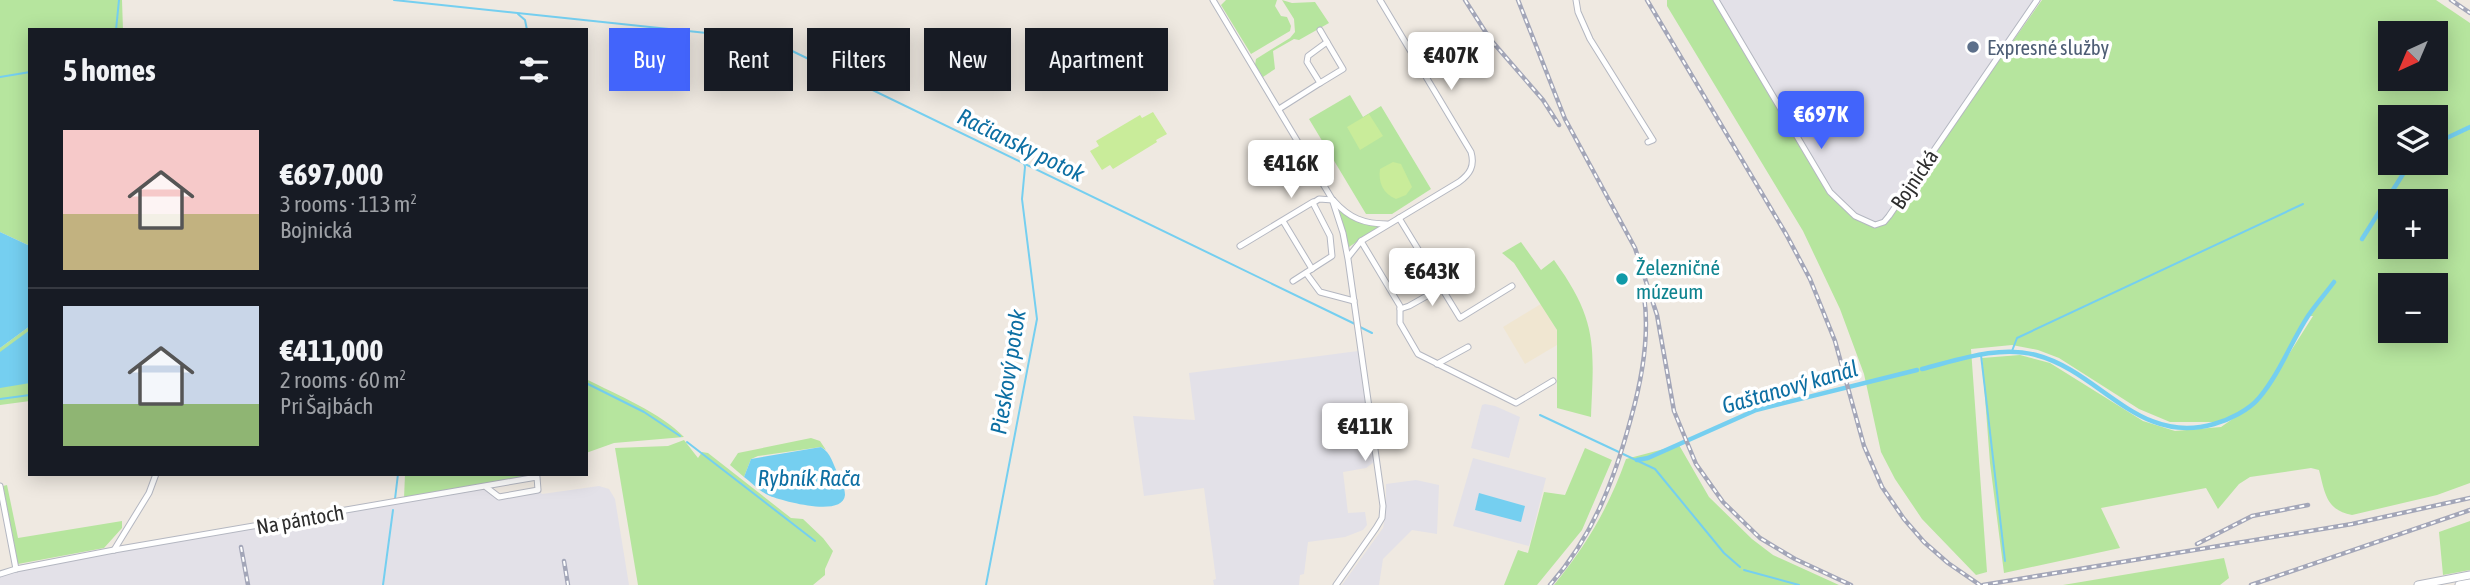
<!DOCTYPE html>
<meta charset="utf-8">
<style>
body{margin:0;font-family:"Asap Condensed",sans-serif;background:#20242c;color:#f1f3f6;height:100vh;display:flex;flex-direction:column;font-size:26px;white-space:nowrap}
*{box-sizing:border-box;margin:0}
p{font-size:23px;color:#9ea1a6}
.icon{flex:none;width:38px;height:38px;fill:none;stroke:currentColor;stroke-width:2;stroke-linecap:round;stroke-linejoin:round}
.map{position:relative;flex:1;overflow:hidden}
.drawer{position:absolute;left:28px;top:28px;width:560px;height:448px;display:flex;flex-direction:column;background:#171b24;border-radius:0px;box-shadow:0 4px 18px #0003}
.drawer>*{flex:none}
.guide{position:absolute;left:609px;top:28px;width:665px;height:63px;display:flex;gap:14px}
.needle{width:46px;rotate:224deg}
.buttons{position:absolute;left:2378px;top:21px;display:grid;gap:14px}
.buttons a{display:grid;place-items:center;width:70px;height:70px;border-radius:0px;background:#171b24;box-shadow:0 4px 18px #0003;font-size:35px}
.price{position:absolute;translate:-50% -60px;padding:0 16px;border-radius:7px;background:#fff;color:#222;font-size:23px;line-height:46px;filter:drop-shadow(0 2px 4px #0008)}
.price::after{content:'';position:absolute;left:50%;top:42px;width:21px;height:16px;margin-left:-10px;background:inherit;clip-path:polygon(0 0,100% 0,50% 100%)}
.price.selected{background:#4264fb;color:#fff}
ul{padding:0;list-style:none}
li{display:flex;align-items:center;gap:21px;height:175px;padding:0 35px}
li+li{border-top:2px solid #363941}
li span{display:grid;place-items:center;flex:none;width:196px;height:140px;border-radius:0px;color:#555}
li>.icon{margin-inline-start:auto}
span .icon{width:84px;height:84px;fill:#fffc;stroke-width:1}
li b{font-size:30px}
h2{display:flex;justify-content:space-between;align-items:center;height:84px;padding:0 35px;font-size:30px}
.tag{padding:0 24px;border-radius:0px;background:#171b24;box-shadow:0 4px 18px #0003;font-size:24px;line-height:63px}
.tag.selected{background:#4264fb;color:#fff}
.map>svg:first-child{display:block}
.industrial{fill:#e3e1e8}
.education{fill:#f0e6d1}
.green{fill:#b6e59e;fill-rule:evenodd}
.pitch{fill:#c9ec9a}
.water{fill:#75cff0}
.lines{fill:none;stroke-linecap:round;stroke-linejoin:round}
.stream{stroke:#75cff0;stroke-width:2}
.canal{stroke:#75cff0;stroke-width:4.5}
.minor-casing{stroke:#b4b7c1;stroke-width:7}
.secondary-casing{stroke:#b4b7c1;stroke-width:9}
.minor{stroke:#fff;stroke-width:5}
.secondary{stroke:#fff;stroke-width:7}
.rail-casing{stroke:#a3a6b8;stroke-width:4.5}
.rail{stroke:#fff;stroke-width:2;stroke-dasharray:5;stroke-linecap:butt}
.service-dot{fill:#5c6f8a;stroke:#fff;stroke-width:2.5}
.culture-dot{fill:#0f9aa8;stroke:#fff;stroke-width:2.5}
.labels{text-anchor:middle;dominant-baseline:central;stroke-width:7;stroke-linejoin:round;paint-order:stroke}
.service-label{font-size:21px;fill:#4e5e75;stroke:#fff;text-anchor:start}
.street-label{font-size:21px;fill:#2e2e2e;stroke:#fff}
.culture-label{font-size:21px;fill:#0d838f;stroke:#fff;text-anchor:start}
.water-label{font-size:23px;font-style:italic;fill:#0d6fa3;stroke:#fff}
</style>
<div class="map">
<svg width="2470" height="585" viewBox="0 0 2470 585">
<rect width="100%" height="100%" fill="#efe9e1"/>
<g class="industrial">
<path d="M1716,0H2035L1886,220L1870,225L1836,200Z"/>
<path d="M1358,351L1366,408V420L1374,462L1366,468L1343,472L1348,513L1365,512L1367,525L1363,530L1345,537L1308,542L1304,574L1300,575L1299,585H1214L1213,580L1216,579L1204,488L1144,496L1133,416L1195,420L1189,373Z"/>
<path d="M1485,404L1495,406L1520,417L1509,458L1471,448L1482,405Z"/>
<path d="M1473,458L1546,478L1529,546L1453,526Z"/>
<path d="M1416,480L1439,485L1437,534L1412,530L1383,559L1379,585H1342L1383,528L1386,514V484Z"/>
<path d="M599,486L609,489L615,499L629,585H0V574L16,569L486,487L499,497L538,490L542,494Z"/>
</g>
<path class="education" d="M1541,304L1557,330V345L1525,364L1503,327Z"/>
<g class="green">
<path d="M0,0H122L123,30H30V246L0,232Z"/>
<path d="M1226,0H1277L1275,6L1281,16L1287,17L1291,26L1290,31L1251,54L1221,5Z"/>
<path d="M1282,0L1292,3L1315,2L1329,23L1299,40L1294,39L1273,51L1275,69L1263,77L1255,65L1256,59L1290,38L1295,32L1294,19Z"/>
<path d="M1667,0H1716L1835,200L1870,225L1886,220L2042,0H2436L2470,23V483L2437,495L2352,515C2326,510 2325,493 2319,470L2311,468L2250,477L2239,484L2218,509L2206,488L2101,508L2120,548L2004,573L1990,463L1982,358L2020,355L2050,363L2143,421L2175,431L2221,427L2260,400L2313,316H2308L2284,361L2258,400L2226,422H2170L2139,409L2059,358L2038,350L2012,345L1971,349L1987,572L1976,575L1922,519L1895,479L1881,452L1864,374L1840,309L1803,231L1667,6ZM2390,33H2436V79H2390ZM2390,117H2436V163H2390ZM2390,201H2436V247H2390ZM2390,285H2436V331H2390Z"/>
<path d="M1350,95L1363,117L1381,106L1431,189L1392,214H1366L1309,119Z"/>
<path d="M1338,209L1355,221L1380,226L1349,247Z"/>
<path d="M1521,242L1541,270L1554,260C1598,321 1594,345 1591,417L1557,408V330L1514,263L1502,253Z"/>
<path d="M30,326V401L0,405V348Z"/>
<path d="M586,379C617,395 660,412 684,437L614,443L586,453Z"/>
<path d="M811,438L820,441L826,450L821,447L758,456L751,459L744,477L730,465L738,453Z"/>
<path d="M684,440L698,458L702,452L708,453L791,518L803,519L823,538L833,551L825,569V575L813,585H638L615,448L668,446Z"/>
<path d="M1679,445L1709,497L1752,539L1773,555L1839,585H1554C1587,544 1608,509 1626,459Z"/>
<path d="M1585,448L1612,460L1582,530L1537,585H1504L1518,550L1528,553L1544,492L1565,495Z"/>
<path d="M405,474H539L404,499Z"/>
<path d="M7,485L18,538L122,521V528L104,548L18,564L3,486Z"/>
<path d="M2470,521V570L2443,575L2439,532Z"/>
<path d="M2224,558L2229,578L2220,585H2063Z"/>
</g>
<g class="pitch">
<path d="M1153,112L1167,134L1156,140L1157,142L1113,169L1110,165L1102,170L1090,151L1099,146L1096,141L1140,115L1142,118Z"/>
<path d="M1369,114L1383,136L1360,150L1347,127Z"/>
<path d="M1393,162L1401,164L1412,187L1406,195L1396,199C1383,194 1378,182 1380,169Z"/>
</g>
<g class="water">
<path d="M0,232L30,246V326L0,348Z"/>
<path d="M30,330V383L0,388V352Z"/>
<path d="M821,447C831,453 833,464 838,474C841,480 845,488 845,495C843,518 783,501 770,496C760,492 752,483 744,477L751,459Z"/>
<path d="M1479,493L1525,506L1521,522L1475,510Z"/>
</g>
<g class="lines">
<g class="stream">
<path d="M394,0L754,38L786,48L1355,324"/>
<path d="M518,14L525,20L527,30"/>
<path d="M116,30L119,0"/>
<path d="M0,77L30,72"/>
<path d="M1360,327L1372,333"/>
<path d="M2012,351L2017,338L2303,204"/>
<path d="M1981,355L2005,561"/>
<path d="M586,383L644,412L680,436"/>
<path d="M0,399L30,395"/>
<path d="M1540,415L1655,469L1724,553L1740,567"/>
<path d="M687,442L815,541"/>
<path d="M395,499L398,474"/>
<path d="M1744,570L1799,585"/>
<path d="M383,585L393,510"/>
<path d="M986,585L1037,319L1022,199L1025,167L1024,162"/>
</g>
<g class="canal">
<path d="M2436,143L2470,127"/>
<path d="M2362,239L2410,163"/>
<path d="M1922,369C1958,360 1999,345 2036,355C2101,372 2138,446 2214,424C2229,420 2249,410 2259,398C2280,373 2291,342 2308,316C2316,304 2326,293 2334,282"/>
<path d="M1637,460L1648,458L1756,410L1917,370"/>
</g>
<defs>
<g id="minor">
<path d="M1213,0L1332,199L1343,233L1348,259L1383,506L1382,518L1376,528L1336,585"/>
<path d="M1576,0L1578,12L1590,39L1653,140L1648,142"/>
<path d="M1716,0L1830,192L1855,216L1875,225L1884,222L1889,216L2037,0"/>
<path d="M1320,30L1327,42"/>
<path d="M1327,42L1343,69L1320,83L1307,62L1308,56Z"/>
<path d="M1279,109L1320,83"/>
<path d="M1334,201C1349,218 1364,224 1387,224"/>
<path d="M1399,218L1460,318L1512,286"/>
<path d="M1283,221L1312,269"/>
<path d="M1361,241L1400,306V323L1418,354L1516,403L1553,381"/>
<path d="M1240,246L1313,202"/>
<path d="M1349,256L1361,241L1459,182C1470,174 1475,166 1471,152L1380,0"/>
<path d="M1306,273L1320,292L1354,301"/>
<path d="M1293,281L1332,256L1330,236L1313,203L1319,199L1333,200"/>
<path d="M1400,309L1409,306L1441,288"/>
<path d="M1437,364L1468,347"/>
<path d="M0,486L16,569"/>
<path d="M114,550L149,493L156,474"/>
<path d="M0,574L16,569L114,550L537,477L538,490L499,497L486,487"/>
</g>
<g id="secondary">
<path d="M2418,585L2470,575"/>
<path d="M2459,585L2470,583"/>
</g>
</defs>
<use href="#minor" class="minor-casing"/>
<use href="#secondary" class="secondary-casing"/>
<use href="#minor" class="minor"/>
<use href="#secondary" class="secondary"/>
<defs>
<g id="rail">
<path d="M1465,0L1490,39L1543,100L1559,125"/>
<path d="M1518,0L1565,119L1635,248L1657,315L1674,411L1696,464L1723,502L1760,538L1795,559L1851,585"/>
<path d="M1647,0L1786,234L1810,279L1835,341L1864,446L1882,487L1904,519L1924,542L1948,563L1980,585"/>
<path d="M2451,0L2470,13"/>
<path d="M2197,544L2252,516L2308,505"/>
<path d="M241,547L248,585"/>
<path d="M564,561L568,585"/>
<path d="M1550,585C1593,536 1614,481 1631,418C1642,379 1650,337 1644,296"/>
<path d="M1983,585L2352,524L2470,498"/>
<path d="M2251,585L2470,510"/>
</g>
</defs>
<use href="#rail" class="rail-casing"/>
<use href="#rail" class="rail"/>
</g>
<circle class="service-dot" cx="1973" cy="47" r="7"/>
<circle class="culture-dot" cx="1622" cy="279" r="7"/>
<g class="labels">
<g class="service-label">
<text x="1987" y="47">Expresné služby</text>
</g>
<g class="street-label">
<text transform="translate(1914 179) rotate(-56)">Bojnická</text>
<text transform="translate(300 519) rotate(-10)">Na pántoch</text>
</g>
<g class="culture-label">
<text x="1636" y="267">Železničné<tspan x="1636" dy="24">múzeum</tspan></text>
</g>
<g class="water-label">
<text transform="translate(1021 145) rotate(26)">Račiansky potok</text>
<text transform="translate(1008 372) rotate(-81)">Pieskový potok</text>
<text transform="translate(1790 387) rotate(-16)">Gaštanový kanál</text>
<text x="809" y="478">Rybník Rača</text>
</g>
</g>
</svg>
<div class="buttons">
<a><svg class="needle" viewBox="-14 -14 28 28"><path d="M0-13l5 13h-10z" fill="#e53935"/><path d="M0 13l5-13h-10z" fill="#9ea1a6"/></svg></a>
<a><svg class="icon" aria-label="layers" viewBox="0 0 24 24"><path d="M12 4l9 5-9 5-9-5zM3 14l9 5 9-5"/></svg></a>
<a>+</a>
<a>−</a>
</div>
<b class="price" style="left:1451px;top:92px">€407K</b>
<b class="price selected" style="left:1821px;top:151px">€697K</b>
<b class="price" style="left:1291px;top:200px">€416K</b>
<b class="price" style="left:1432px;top:308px">€643K</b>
<b class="price" style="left:1365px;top:463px">€411K</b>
<div class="guide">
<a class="tag selected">Buy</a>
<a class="tag">Rent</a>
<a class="tag">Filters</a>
<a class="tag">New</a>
<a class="tag">Apartment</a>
</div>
<section class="drawer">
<h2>5 homes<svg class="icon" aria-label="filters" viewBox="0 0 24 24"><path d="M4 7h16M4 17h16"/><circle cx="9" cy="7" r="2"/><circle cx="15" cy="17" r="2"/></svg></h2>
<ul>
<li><span style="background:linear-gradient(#f6c9c9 60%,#c2b280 0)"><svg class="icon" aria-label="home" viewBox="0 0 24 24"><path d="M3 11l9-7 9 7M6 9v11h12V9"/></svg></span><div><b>€697,000</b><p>3 rooms · 113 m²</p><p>Bojnická</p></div></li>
<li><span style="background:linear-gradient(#c9d6e8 70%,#8fb573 0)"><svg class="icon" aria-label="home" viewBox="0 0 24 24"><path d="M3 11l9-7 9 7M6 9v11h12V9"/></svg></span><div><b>€411,000</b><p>2 rooms · 60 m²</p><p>Pri Šajbách</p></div></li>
</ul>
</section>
</div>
